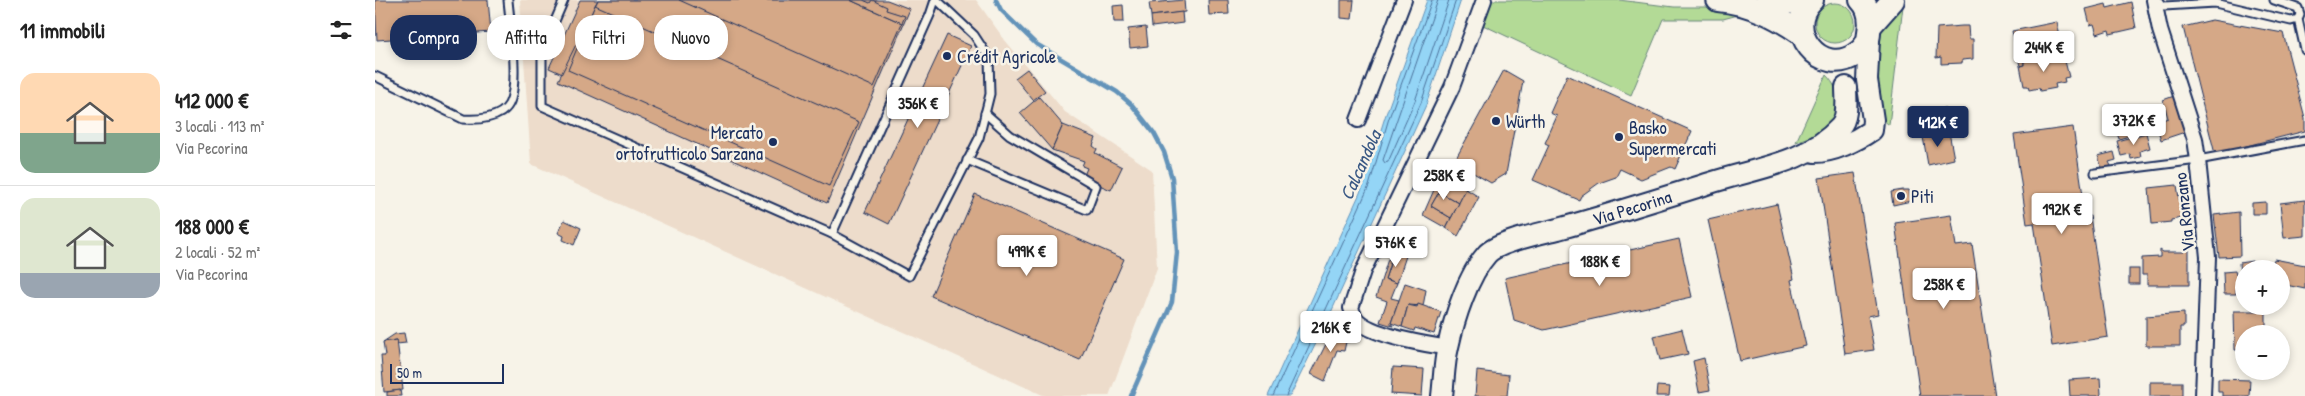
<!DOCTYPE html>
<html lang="it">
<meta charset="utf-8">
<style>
body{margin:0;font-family:"Patrick Hand",sans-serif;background:#f2f2f2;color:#222;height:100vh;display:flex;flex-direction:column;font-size:19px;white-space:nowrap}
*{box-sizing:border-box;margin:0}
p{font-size:16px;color:#767676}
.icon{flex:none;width:28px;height:28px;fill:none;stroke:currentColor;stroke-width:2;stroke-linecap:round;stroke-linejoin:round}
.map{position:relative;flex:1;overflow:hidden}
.side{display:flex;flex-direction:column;background:#fff;width:375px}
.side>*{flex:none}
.banner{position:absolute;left:15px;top:15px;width:475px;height:45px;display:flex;gap:10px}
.controls{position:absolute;left:1860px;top:260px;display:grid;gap:10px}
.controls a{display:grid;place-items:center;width:55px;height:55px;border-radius:50%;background:#fff;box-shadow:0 2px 8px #0003;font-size:25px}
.scale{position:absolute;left:15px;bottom:12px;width:114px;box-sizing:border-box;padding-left:5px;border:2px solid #1b2f5e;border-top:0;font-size:14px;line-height:18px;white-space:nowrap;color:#1b2f5e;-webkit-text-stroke:4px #f7f3e8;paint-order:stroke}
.price{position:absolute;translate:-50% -42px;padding:0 11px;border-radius:5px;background:#fff;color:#222;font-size:16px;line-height:32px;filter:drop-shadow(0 1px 2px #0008)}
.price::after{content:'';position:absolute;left:50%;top:30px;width:15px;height:11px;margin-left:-8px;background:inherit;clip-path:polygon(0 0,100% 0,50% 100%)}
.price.on{background:#1b2f5e;color:#fff}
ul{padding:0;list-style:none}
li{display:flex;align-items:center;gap:15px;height:125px;padding:0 20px}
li+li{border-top:1px solid #e0e0e0}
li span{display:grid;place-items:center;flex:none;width:140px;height:100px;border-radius:15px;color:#555}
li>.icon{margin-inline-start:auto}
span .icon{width:60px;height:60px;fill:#fffc;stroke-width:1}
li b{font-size:21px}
h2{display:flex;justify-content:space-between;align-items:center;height:60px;padding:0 20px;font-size:21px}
.chip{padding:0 18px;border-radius:20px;background:#fff;box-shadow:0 2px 8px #0003;font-size:18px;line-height:45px}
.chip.on{background:#1b2f5e;color:#fff}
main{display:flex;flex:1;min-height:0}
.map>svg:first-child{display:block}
.built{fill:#eddccb}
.green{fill:#b3da96;stroke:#67847a}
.water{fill:#94d5f6;stroke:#6493b9}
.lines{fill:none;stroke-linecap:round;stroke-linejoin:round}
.shore{stroke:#4b719b;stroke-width:1}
.stream{stroke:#6493b9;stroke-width:4.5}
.building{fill:#d5a887;stroke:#1b2f5e}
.lane-casing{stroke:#1b2f5e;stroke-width:11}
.street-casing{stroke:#1b2f5e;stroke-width:18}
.secondary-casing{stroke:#1b2f5e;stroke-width:24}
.primary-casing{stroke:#1b2f5e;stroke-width:26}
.lane{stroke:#f7f3e8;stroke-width:7}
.street{stroke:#f7f3e8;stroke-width:14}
.secondary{stroke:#f7f3e8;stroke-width:20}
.primary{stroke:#f7f3e8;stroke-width:22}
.poi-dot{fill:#1b2f5e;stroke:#f7f3e8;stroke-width:2}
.labels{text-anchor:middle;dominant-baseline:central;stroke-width:5;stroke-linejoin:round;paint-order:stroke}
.poi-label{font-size:18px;fill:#1b2f5e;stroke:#f7f3e8;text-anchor:start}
.street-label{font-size:18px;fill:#1b2f5e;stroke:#f7f3e8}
.water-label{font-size:19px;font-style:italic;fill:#395884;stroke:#f7f3e8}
</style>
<main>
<section class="side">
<h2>11 immobili<svg class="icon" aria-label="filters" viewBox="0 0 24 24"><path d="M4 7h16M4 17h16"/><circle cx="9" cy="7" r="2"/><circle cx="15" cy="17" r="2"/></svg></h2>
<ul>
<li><span style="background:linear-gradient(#ffd9b3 60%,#7fa58c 0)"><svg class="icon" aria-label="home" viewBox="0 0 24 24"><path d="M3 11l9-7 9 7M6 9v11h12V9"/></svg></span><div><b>412 000 €</b><p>3 locali · 113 m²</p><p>Via Pecorina</p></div></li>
<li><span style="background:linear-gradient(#dfe7d0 75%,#9aa5b1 0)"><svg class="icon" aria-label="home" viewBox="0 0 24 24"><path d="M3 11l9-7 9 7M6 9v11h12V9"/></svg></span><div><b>188 000 €</b><p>2 locali · 52 m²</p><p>Via Pecorina</p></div></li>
</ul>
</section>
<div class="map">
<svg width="1930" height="396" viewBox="0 0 1930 396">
<rect width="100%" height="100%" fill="#f7f3e8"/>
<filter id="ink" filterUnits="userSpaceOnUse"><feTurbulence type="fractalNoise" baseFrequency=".02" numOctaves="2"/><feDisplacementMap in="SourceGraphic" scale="10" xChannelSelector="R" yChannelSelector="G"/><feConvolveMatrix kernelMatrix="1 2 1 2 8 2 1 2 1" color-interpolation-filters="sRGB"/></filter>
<g filter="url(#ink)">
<path class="built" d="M145,0H601L629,39L690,112L777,170L782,268L734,396H670L156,164Z"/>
<g class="green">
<path d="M1117,0H1244L1299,7H1349L1363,15L1348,19H1288L1256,95L1108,25Z"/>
<circle cx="1460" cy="23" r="20"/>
<path d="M1523,6H1528L1514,125L1505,117L1501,103L1503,32Z"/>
<path d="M1451,75C1460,84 1463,92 1462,104C1460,130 1443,134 1421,142Z"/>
</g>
<path class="water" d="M1052,0H1086L1051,105L953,319L915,396H893L989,184L1010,117Z"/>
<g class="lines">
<g class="shore">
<path d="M1063,0L1008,160L1010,163L1013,162L1040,101L1074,0"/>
<path d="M898,396L994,186L1014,118L1057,0"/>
<path d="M911,396L1046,103L1081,0"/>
</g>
<path class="stream" d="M621,0L626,10L661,44L742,92L757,105L779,133L789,152L797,178L802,252L797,302L756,396"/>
</g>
<g class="building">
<path d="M0,0H113L116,32L2,40Z"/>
<path d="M205,0H223L193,70L454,186L450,193L442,190L443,188L434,183L433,185L355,149V151L338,143L339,142L329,137L328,139L302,126V127L286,120L287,118L277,113L276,115L251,102L250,104L234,97V95L174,68Z"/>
<path d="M223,0H304L499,87L484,122L220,5Z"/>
<path d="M223,0H512L535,9L452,203L183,81Z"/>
<path d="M304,0H475L527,23L499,87Z"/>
<path d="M475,0H488L495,3L497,0L512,7L511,10L530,16L527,23Z"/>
<path d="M809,0L810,12L776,16L774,3Z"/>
<path d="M833,0H853L854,14L834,15Z"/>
<path d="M966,0H979L977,19L966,18Z"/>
<path d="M1756,2L1761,28L1735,34L1734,30L1722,34L1719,24L1715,25L1711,9L1731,4L1732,8Z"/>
<path d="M220,5L484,122L454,186L193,70Z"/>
<path d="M748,5L749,22H739L738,6Z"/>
<path d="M807,12L808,23L777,27L776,16Z"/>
<path d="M1837,20L1908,33L1930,118V131L1840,154L1808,27Z"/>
<path d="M1682,22L1689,57H1685L1684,54L1649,61V65L1645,66L1637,31Z"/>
<path d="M1587,26H1593L1594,39H1598V59L1587,60V63L1566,64V57L1561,58L1562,28Z"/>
<path d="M771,27L773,46L755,48L753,29Z"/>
<path d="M572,35L596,46L514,224L490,212Z"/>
<path d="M1684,54L1685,57H1689L1694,77L1689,78L1690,82L1680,84L1681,88L1665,91L1664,88L1654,90L1653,86H1649L1645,66L1649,65V61Z"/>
<path d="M652,69L670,91L658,100L640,78Z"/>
<path d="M1129,70L1148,81L1131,174L1116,183L1079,162Z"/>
<path d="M1192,75L1317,131L1300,169L1296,167L1266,179L1245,169L1241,177L1224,183L1206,196L1204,200L1158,180L1174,145L1170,143L1182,116L1175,113Z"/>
<path d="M1799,96L1810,132L1786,140L1782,127L1786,126L1785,121L1793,118L1788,100Z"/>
<path d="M664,97L688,125L677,150L645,113Z"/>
<path d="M1569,108L1574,132L1548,137L1543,114Z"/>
<path d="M688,125L721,138L718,146L722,149L720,153L747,167L736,190L708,178L712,168L707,166L709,161L677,150Z"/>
<path d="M1698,127L1711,216H1715L1733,337L1677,346L1659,223L1652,224L1639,135Z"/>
<path d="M1756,129L1757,135L1744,139L1742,133Z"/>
<path d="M1574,132L1579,159L1553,165L1548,137Z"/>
<path d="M1771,133L1775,148L1765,151L1766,157L1756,159L1755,154L1746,156L1742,141Z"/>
<path d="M1739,152L1741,160L1734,162L1736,166L1727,169L1723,156Z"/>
<path d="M1480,173L1503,314L1493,316L1499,350L1470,354L1444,178Z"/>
<path d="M1068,177L1091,189L1084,203L1064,192L1056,206L1076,218L1071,228L1048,215L1062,183H1065Z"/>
<path d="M1802,185L1807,218L1796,220V222L1777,224L1774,188Z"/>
<path d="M1091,189L1104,197L1083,236L1071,228Z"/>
<path d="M1528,190H1534L1536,201L1518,205L1516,192Z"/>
<path d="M1064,192L1084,203L1076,218L1056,206Z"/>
<path d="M600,194L749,259L705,360L556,296Z"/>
<path d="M1930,200V236L1909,238L1905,203Z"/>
<path d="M1891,202V214H1877V203Z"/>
<path d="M1402,204L1419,279L1416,280L1431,346L1365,361L1333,220Z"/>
<path d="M1864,212L1865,256L1844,257L1839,215Z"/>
<path d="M1576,215L1581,246L1597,244L1620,396H1545L1520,223Z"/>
<path d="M189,220L206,228L199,245L188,240L189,236L183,233Z"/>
<path d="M1304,239L1317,297L1169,330L1139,320L1130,278Z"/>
<path d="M1021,244L1034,248L1031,256L1019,252Z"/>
<path d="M1809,249H1814V285H1772V275H1767V258L1785,257V250L1788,252H1809Z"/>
<path d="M1019,252L1031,256L1022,283L1010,279Z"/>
<path d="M1013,259L1016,260L1010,279L1022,283L1016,298L1024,300L1016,323L1018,326L1005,322L1012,301L1001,297Z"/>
<path d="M1899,259L1930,265V289L1906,284L1908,273L1906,269H1897Z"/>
<path d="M1877,261L1878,269H1869V288H1861V294H1849L1848,272L1860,271L1861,275H1865L1864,263Z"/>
<rect x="1754" y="269" width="10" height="15"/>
<path d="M1030,283L1051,290L1048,306L1033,305L1027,327L1016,323Z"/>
<path d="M1043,304L1066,312L1059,334L1040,328L1039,331L1027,327L1033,305L1042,307Z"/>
<path d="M1859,311H1891V332H1897V334H1869V350H1860Z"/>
<path d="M1809,313V327H1805V346H1771V316Z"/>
<path d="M1307,329L1313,354L1285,360L1279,336Z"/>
<path d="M964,330L976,332L974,342H971L969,351L962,350L950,381L936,374L957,332H964Z"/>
<path d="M29,333L31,343L22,344V340L8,342L20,334Z"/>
<path d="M22,340L28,390L9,392L6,356H10L8,342Z"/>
<path d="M1329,358L1335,390L1324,392L1318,361Z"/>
<path d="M1018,367L1049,369L1047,396L1016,394Z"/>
<path d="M1102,371L1134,375L1132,396H1100Z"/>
<path d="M1725,378L1726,394L1724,396H1695L1694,380Z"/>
<path d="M1843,379L1875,380L1874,396H1847V392H1843Z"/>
<rect x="1775" y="382" width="32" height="14"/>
<path d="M1282,386L1295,387L1294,396H1281Z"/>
<path d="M25,390L26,396H12V392Z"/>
</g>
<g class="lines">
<defs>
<g id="lane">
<path d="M189,0L167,51V106L457,234L534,276L604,138L615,94L614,58L599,35L562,0"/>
<path d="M1783,0L1789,6L1840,3L1916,21L1923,19"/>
<path d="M1899,0L1923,8L1925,14L1923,19L1930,50"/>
<path d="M0,76L88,119C102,120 126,119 134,104C145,83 135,25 133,0"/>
<path d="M592,160L712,210L721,186L635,135L610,113"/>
<path d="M1720,173L1823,160L1930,140"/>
<path d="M457,234L555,15L560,0"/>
</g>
<g id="street">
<path d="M1779,0L1785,30L1820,139L1823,160L1833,257L1828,396"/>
<path d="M983,120L1029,0"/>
<path d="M1073,348C1051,344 996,336 981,319C979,316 977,311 976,308L988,271L1077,87L1109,0"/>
</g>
<g id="secondary">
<path d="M1439,152C1458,152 1481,141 1497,130L1498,120L1492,80L1494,40"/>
<path id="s1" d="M1067,396C1069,380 1069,363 1073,347C1079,319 1093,275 1112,254C1123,242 1167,233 1183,229C1234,215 1284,199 1335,183C1380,168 1431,164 1465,127C1474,117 1471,99 1471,87"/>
</g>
<g id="primary">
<path d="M1343,0C1375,3 1401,16 1427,34"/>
<path d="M1392,0L1432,4"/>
<path d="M1437,0C1407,29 1446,79 1481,54C1489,49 1494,42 1494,32C1496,20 1495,9 1486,0"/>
<path d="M1495,26L1518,0"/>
</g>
</defs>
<use href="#lane" class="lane-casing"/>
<use href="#street" class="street-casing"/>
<use href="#secondary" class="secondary-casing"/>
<use href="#primary" class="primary-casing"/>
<use href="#lane" class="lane"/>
<use href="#street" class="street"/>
<use href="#secondary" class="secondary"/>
<use href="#primary" class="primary"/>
</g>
</g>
<g class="poi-dot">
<circle cx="572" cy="56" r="5"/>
<circle cx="1121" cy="121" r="5"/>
<circle cx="1244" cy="137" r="5"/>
<circle cx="398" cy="142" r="5"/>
<circle cx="1526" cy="196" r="5"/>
</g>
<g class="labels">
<g class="poi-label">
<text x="582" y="56">Crédit Agricole</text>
<text x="1131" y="121">Würth</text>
<text x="1254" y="127">Basko<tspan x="1254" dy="21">Supermercati</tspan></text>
<text x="388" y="132" text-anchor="end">Mercato<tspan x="388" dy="21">ortofrutticolo Sarzana</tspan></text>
<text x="1536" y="196">Piti</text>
</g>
<g class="street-label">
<text stroke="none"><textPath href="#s1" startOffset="304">Via Pecorina</textPath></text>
<text transform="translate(1809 212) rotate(-96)">Via Ronzano</text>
</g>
<g class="water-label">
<text transform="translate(985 165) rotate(-66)">Calcandola</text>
</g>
</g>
</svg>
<div class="controls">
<a>+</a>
<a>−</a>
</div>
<div class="scale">50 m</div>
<b class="price" style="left:1669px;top:73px">244K €</b>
<b class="price" style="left:543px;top:129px">356K €</b>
<b class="price" style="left:1759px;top:146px">372K €</b>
<b class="price on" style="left:1563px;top:148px">412K €</b>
<b class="price" style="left:1069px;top:201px">258K €</b>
<b class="price" style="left:1687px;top:235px">192K €</b>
<b class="price" style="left:1021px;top:268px">576K €</b>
<b class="price" style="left:652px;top:277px">499K €</b>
<b class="price" style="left:1225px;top:287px">188K €</b>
<b class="price" style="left:1569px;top:310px">258K €</b>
<b class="price" style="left:956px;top:353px">216K €</b>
<div class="banner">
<a class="chip on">Compra</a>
<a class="chip">Affitta</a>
<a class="chip">Filtri</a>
<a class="chip">Nuovo</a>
</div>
</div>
</main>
